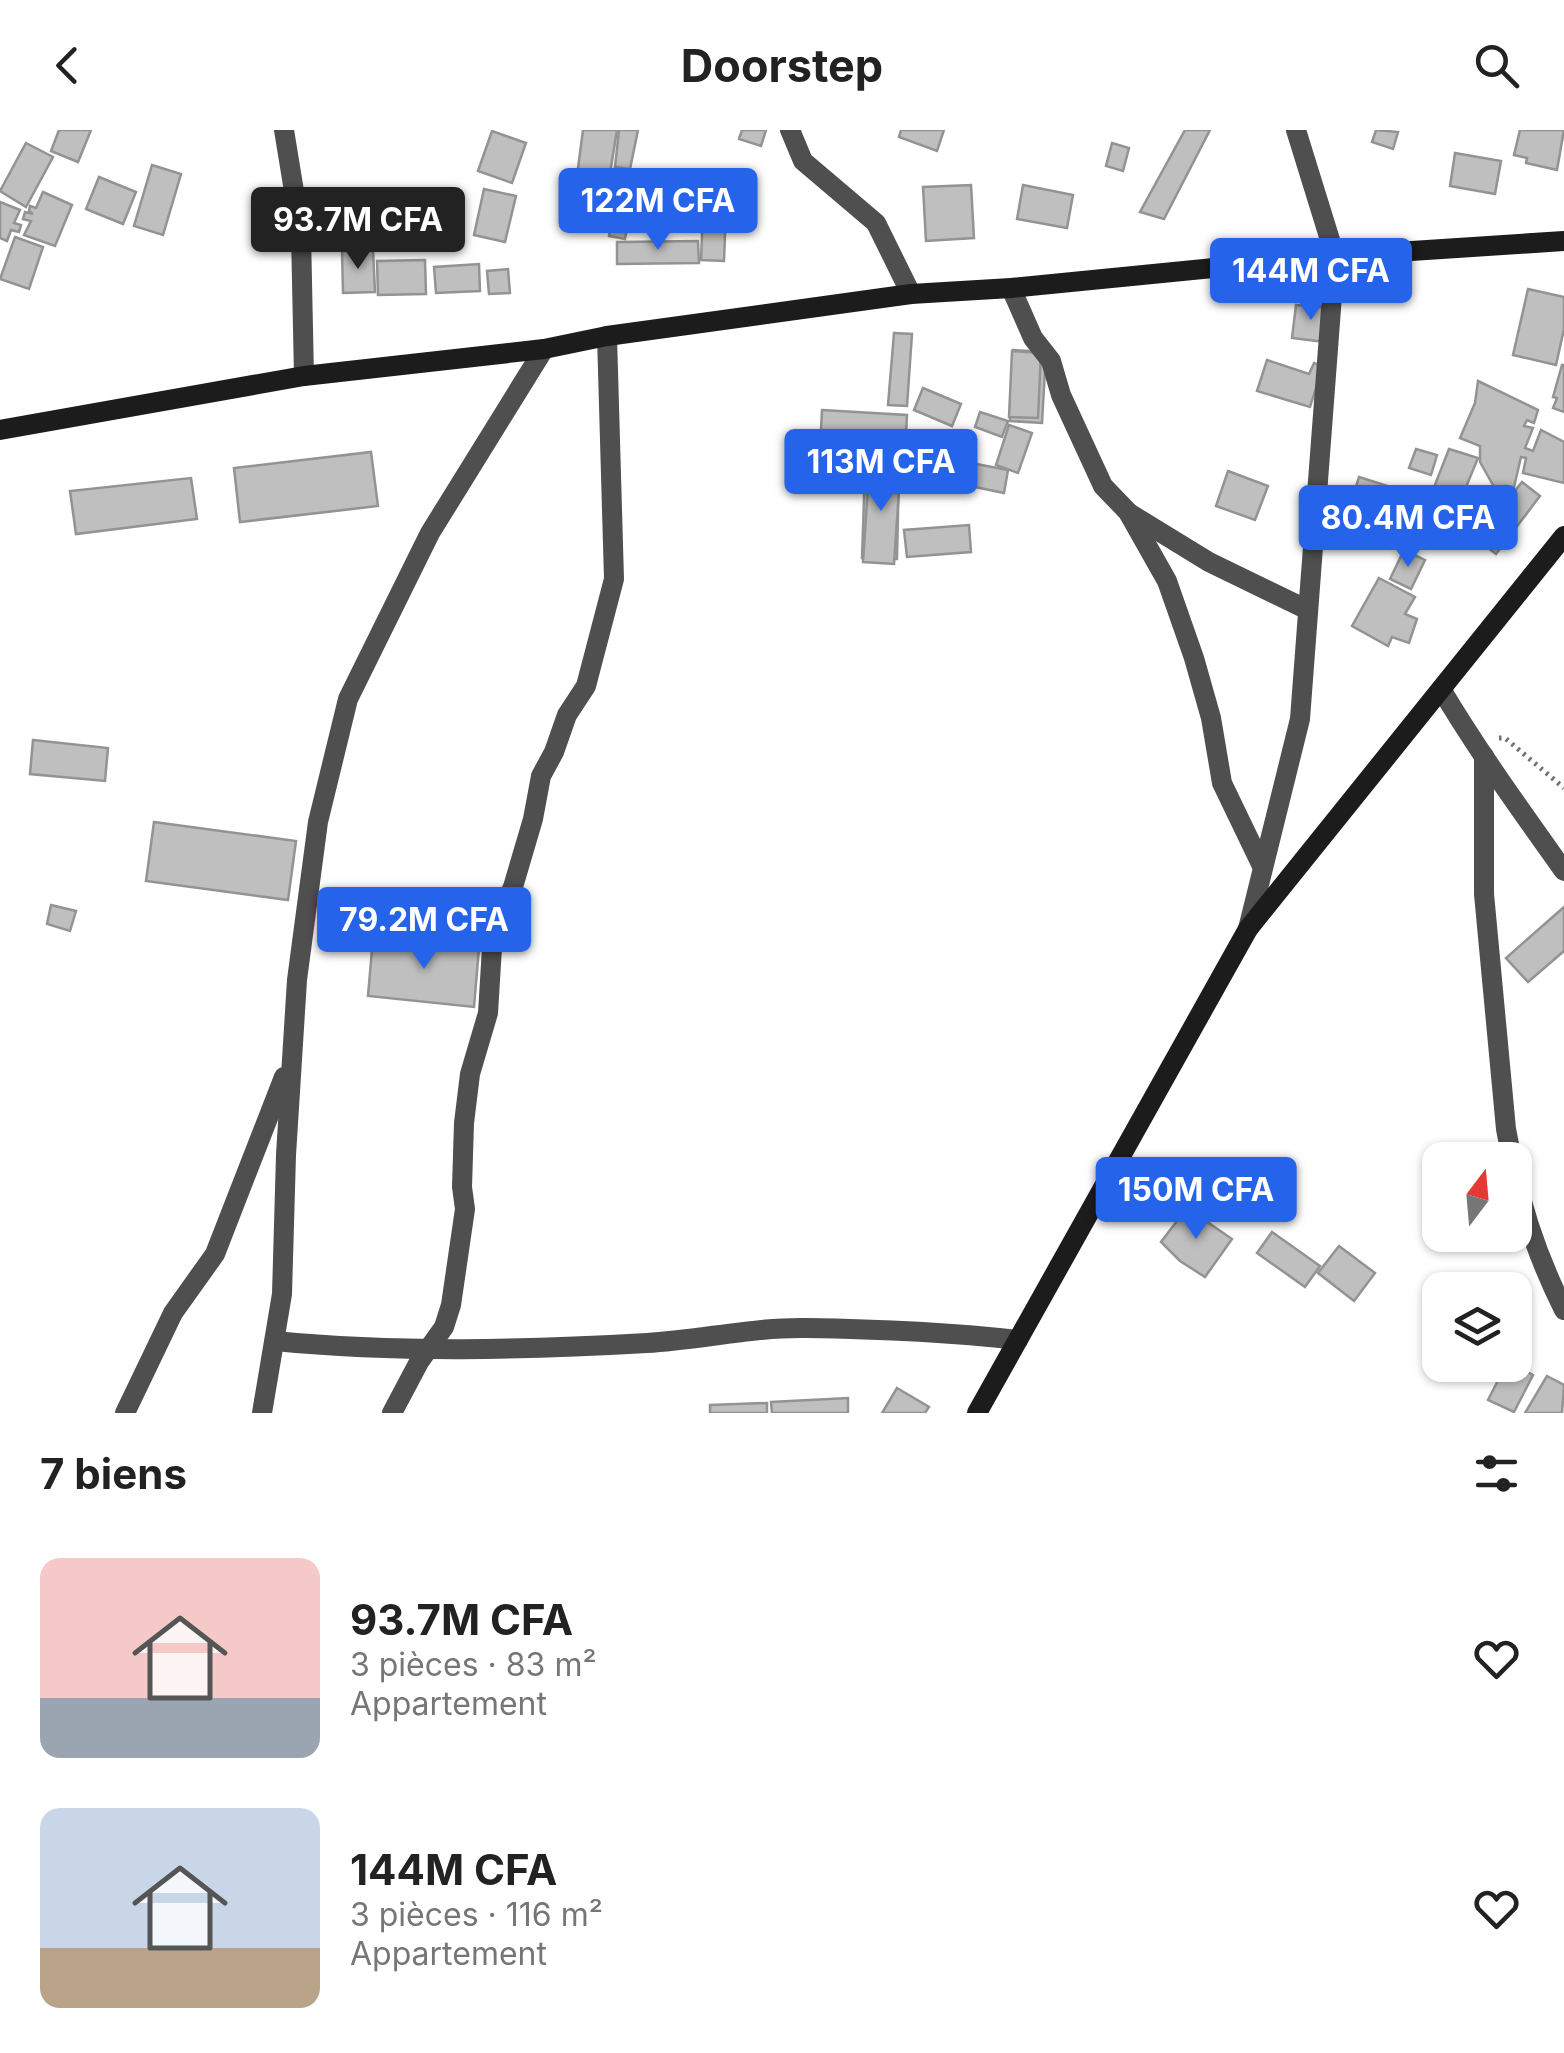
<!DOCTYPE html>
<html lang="fr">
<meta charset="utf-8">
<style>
body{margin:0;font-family:Inter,sans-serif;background:#f2f2f2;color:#222;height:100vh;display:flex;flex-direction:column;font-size:38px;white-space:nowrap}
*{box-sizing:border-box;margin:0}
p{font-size:32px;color:#767676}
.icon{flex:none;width:55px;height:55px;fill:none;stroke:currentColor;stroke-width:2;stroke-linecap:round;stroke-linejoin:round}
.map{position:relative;height:1283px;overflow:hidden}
.sheet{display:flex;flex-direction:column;background:#fff;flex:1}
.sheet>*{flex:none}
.needle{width:65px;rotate:16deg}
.controls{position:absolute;left:1422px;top:1012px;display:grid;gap:20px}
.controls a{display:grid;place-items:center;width:110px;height:110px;border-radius:20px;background:#fff;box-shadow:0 2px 8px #0004;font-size:50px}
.price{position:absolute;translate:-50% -85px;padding:0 22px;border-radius:10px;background:#2563eb;color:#fff;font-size:32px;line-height:65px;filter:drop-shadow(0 2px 5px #0008)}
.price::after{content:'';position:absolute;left:50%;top:60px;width:30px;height:22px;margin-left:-15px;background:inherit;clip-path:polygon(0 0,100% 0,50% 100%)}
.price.active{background:#222;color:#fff}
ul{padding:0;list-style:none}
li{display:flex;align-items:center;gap:30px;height:250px;padding:0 40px}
li span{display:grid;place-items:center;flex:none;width:280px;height:200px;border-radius:20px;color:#555}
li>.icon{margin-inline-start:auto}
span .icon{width:120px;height:120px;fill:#fffc;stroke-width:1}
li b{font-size:42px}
h2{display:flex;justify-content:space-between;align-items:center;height:120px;padding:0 40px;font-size:42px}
header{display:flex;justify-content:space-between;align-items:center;height:130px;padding:0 40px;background:#fff;font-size:45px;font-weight:700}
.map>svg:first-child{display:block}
.building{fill:#bfbfbf;stroke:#939393;stroke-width:2.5}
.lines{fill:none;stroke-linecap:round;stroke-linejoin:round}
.path{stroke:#717171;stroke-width:5;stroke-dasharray:2.5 5;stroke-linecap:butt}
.street{stroke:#4f4f4f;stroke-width:20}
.secondary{stroke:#1c1c1c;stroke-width:20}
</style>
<header><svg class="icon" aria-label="back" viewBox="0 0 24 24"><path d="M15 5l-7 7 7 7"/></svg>Doorstep<svg class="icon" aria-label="search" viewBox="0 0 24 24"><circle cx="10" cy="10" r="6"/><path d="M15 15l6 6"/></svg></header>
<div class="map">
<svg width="1564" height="1283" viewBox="0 0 1564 1283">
<rect width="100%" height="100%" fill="#fff"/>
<g class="building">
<path d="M59,0H91L78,32L51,21Z"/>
<path d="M583,0H617L609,50L577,46Z"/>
<path d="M619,0H638L630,39L615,37Z"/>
<path d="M742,0H766L761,16L739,9Z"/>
<path d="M901,0H944L937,21L899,7Z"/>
<path d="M1185,0H1210L1164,89L1140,82Z"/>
<path d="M1376,0L1398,2L1393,19L1372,12Z"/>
<path d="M1520,0H1564L1557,40L1526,33L1527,28L1514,25Z"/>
<path d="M492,1L526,13L512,53L478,41Z"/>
<path d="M26,13L53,27L26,77L0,61Z"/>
<path d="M1112,13L1129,18L1123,41L1106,36Z"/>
<path d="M1455,23L1501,31L1495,64L1450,56Z"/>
<path d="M152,35L181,44L163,105L134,96Z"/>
<path d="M613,45L630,47L626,88L609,86Z"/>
<path d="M99,47L136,62L123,94L86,79Z"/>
<path d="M704,53L727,54L724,131L701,130Z"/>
<path d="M971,55L974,108L926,111L923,57Z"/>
<path d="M1023,55L1073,65L1067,98L1017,89Z"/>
<path d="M484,59L516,66L505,112L474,105Z"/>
<path d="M43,62L72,75L55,116L24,105L31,91L23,89L25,82L33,84L29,81L30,76L36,78Z"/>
<path d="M0,72L20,80L14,93L21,95L19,102L11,100L7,111L0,108Z"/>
<path d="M612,90L628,93L625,109L609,106Z"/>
<path d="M15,107L43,117L29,159L0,149Z"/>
<path d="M698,111L699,133L617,134V112Z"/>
<path d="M373,120L375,162L343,163L342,121Z"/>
<path d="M425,130L426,164L378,165L377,131Z"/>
<path d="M479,134L480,161L436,163L434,137Z"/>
<path d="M508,139L510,163L489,164L487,141Z"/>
<path d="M1528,159L1564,167V199L1556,235L1513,225Z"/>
<path d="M1296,175L1329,178L1325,212L1292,208Z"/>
<path d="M894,203L912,204L907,276L888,275Z"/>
<path d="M1013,220L1046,222L1042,293L1010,291Z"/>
<path d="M1012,221L1041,223L1038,288L1009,287Z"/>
<path d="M1267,230L1309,244L1314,233L1323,236L1310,277L1257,261Z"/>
<path d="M1562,235H1564V282L1553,278L1557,268L1553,267Z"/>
<path d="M1478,251L1538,280L1534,293L1527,290L1524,296L1533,298L1525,318L1533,321L1541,300L1564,312V353L1523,343L1526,328L1521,327L1514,357L1505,356L1504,363L1493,355L1480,332V316L1460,308L1475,273Z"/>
<path d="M923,258L961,274L952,296L914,280Z"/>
<path d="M822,280L907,285L905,323L820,319Z"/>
<path d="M980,282L1008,291L1002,307L975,297Z"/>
<path d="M1009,295L1032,303L1018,343L996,335Z"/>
<path d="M1416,319L1437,325L1431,345L1409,338Z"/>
<path d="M1449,319L1478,328L1459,374L1431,365Z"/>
<path d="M371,322L378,376L240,392L234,338Z"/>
<path d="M945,328L1008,340L1004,363L941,350Z"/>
<path d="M865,339L899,340L897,429L862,428Z"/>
<path d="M1228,341L1268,356L1255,390L1216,376Z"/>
<path d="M869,342L900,345L894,434L863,432Z"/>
<path d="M1359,347L1416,365L1405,399L1348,381Z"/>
<path d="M191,348L197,389L76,404L70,361Z"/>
<path d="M1522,352L1540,366L1496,424L1483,414L1506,382L1501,378Z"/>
<path d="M969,395L971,422L907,427L904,400Z"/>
<path d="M1404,420L1425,430L1411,459L1390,449Z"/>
<path d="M1379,448L1415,467L1405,484L1417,489L1409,513L1392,507L1388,516L1352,496Z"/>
<path d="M33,610L108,618L105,651L30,644Z"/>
<path d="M154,692L296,711L288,770L146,751Z"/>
<path d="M51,775L76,781L70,801L47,794Z"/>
<path d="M1564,777V821L1528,852L1506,828Z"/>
<path d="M373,808L479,818L474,877L368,866Z"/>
<path d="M1187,1078L1232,1109L1205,1147L1180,1131L1161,1112Z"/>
<path d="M1272,1102L1320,1136L1305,1157L1257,1123Z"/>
<path d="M1339,1116L1375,1143L1354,1171L1318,1143Z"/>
<path d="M1506,1235H1514L1533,1245L1514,1282L1488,1270Z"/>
<path d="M1547,1246L1564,1255L1562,1283H1525Z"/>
<path d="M897,1258L929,1277L925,1283H882Z"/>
<path d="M848,1268V1283H772L771,1272Z"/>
<path d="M767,1273V1283H710V1275Z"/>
</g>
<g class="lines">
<path class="path" d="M1499,608H1505L1564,658"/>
<g class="street">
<path d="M284,0L301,104L304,246"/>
<path d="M790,0L803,31L876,93L911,164"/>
<path d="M1011,158L1033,208L1051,231L1061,265L1103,356L1128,382L1167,451L1194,528L1211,588L1222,653L1261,734"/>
<path d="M1129,383L1209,432L1308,480"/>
<path d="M1441,559C1478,621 1522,682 1564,741"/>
<path d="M1484,626V764L1506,999L1512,1030"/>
<path d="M1248,799L1300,589L1335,126L1296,0"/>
<path d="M1515,1043C1525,1090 1543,1138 1564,1180"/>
<path d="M275,1211C398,1223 524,1220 647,1213C700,1210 753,1197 806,1198C877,1199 947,1202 1018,1210"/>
<path d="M125,1283L173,1183L215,1124L284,947"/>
<path d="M262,1283L282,1164L286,1025L297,850L318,692L348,569L430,403L544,219"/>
<path d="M392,1283L419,1232L444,1197L451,1175L465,1079L462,1057L464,993L470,944L488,883L493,801L513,757L533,689L541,646L554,622L567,585L586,556L614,449L607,206"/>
</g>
<g class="secondary">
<path d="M0,300L304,246L544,219L607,206L911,164L1011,158L1335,126L1564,111"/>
<path d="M977,1283L1248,799L1564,406"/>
</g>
</g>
</svg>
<div class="controls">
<a><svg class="needle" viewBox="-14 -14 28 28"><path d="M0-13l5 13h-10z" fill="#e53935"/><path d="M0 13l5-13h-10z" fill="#767676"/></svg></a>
<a><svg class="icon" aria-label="layers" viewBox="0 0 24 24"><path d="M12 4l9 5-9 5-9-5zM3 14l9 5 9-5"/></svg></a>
</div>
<b class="price" style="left:658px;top:123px">122M CFA</b>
<b class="price active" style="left:358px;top:142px">93.7M CFA</b>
<b class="price" style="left:1311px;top:193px">144M CFA</b>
<b class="price" style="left:881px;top:384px">113M CFA</b>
<b class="price" style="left:1408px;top:440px">80.4M CFA</b>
<b class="price" style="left:424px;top:842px">79.2M CFA</b>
<b class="price" style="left:1196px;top:1112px">150M CFA</b>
</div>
<section class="sheet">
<h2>7 biens<svg class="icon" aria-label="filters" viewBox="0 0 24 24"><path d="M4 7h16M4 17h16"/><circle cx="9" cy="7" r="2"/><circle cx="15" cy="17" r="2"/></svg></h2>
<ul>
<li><span style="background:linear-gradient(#f6c9c9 70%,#9aa5b1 0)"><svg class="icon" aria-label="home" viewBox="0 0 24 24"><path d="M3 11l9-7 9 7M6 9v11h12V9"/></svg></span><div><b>93.7M CFA</b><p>3 pièces · 83 m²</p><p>Appartement</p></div><svg class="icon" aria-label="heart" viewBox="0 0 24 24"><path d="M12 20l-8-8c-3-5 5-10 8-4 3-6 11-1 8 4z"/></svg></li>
<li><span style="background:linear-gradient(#c9d6e8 70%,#b9a48a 0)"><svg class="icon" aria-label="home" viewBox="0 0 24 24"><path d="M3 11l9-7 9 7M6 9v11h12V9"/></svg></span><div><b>144M CFA</b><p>3 pièces · 116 m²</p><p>Appartement</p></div><svg class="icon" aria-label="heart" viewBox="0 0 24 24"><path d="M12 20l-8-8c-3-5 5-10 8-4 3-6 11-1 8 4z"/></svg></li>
</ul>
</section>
